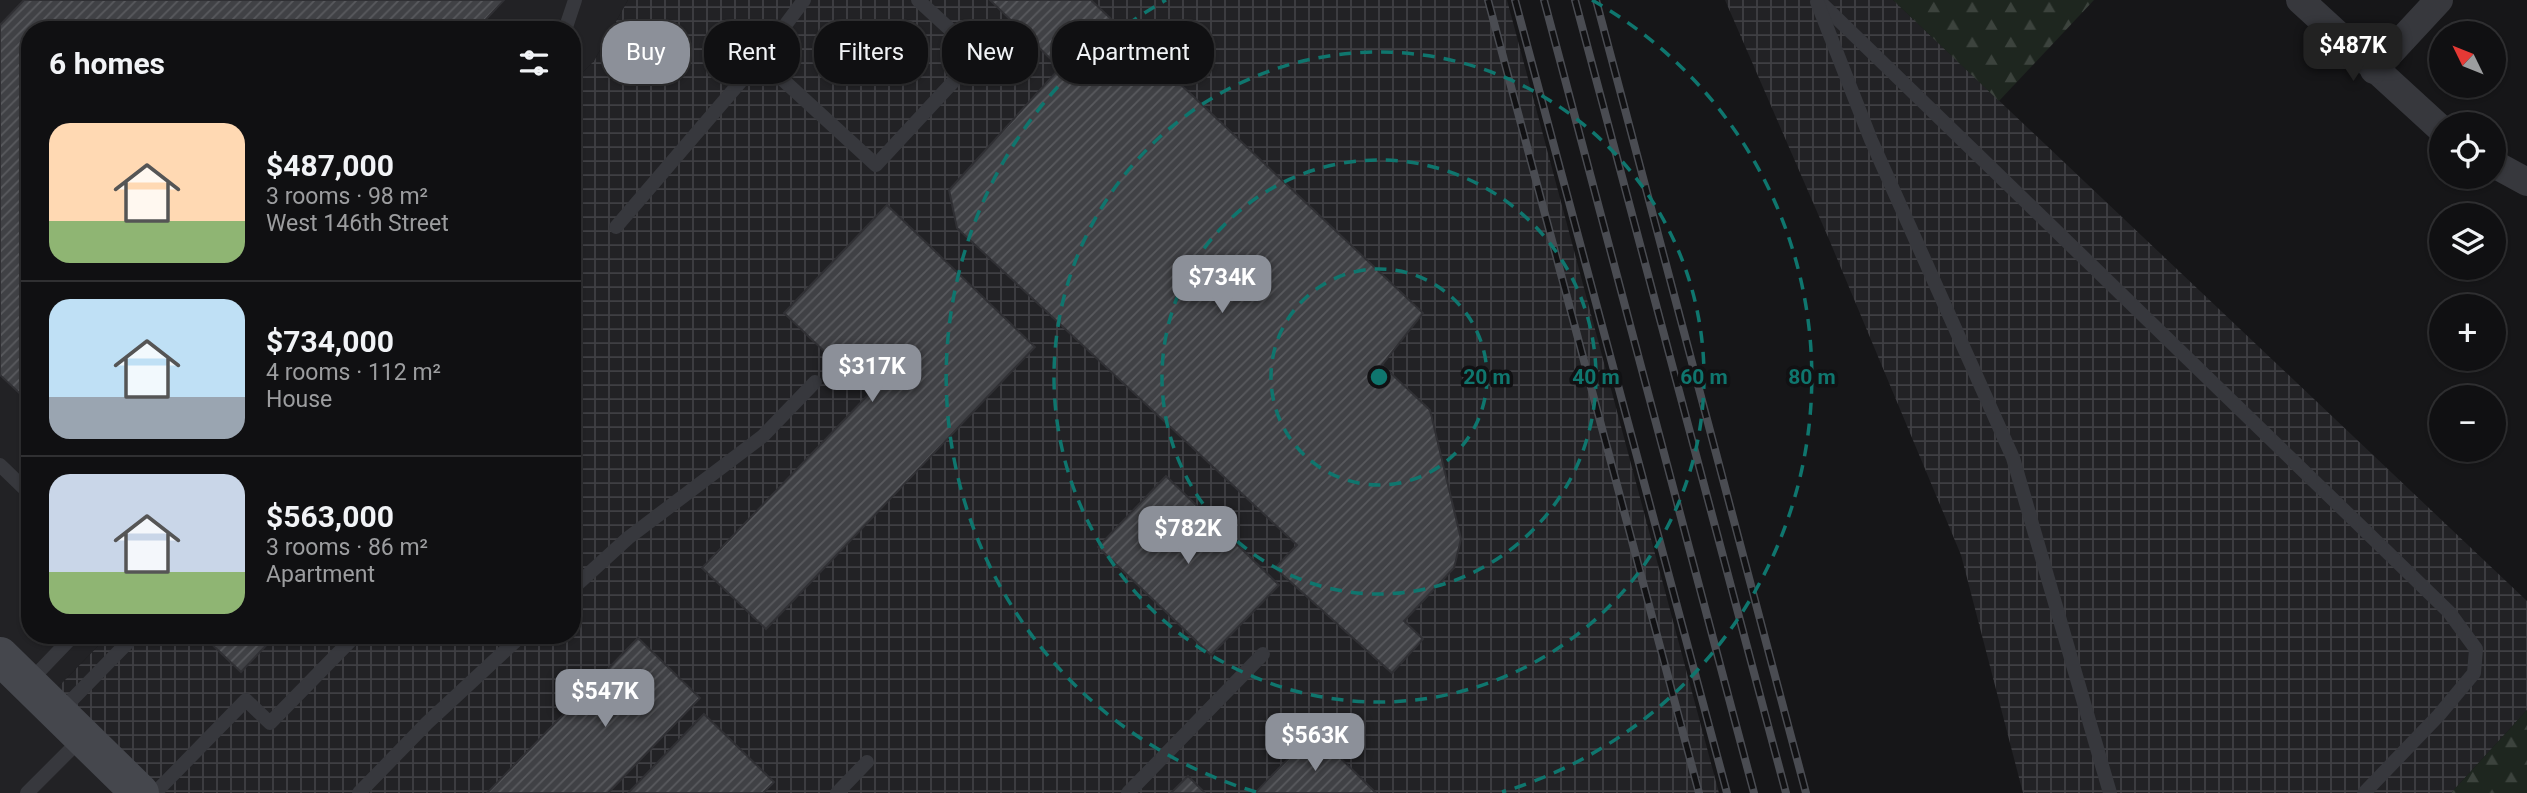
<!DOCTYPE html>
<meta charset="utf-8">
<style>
body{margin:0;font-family:Roboto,sans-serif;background:#19191b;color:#f1f3f6;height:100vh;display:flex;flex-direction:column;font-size:26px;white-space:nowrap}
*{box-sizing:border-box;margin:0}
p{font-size:23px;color:#9c9d9f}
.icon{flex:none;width:38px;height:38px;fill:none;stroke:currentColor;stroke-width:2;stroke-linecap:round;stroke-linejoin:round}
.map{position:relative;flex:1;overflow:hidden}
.side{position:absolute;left:21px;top:21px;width:560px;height:623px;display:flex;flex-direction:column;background:#101012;border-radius:28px;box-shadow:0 2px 5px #0004,0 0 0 2px #303032}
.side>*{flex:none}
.guide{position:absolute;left:602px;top:21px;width:665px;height:63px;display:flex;gap:14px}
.needle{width:46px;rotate:313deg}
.controls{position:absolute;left:2429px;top:21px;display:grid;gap:14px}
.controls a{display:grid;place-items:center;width:77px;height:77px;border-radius:50%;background:#101012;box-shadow:0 2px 5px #0004,0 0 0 2px #303032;font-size:35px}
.price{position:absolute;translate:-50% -60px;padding:0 16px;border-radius:14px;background:#8c9099;color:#fff;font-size:23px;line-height:46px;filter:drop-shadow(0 2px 4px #0008)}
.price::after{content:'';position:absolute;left:50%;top:42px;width:21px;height:16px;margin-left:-10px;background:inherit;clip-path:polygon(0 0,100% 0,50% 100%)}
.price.on{background:#222;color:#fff}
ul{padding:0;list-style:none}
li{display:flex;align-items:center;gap:21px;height:175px;padding:0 28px}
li+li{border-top:2px solid #303032}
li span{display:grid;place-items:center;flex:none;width:196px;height:140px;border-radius:21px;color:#555}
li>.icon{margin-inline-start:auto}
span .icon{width:84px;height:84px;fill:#fffc;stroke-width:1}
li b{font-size:30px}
h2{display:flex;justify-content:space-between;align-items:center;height:84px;padding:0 28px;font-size:30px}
.tag{padding:0 24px;border-radius:28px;background:#101012;box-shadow:0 2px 5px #0004,0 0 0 2px #303032;font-size:24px;line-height:63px}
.tag.on{background:#8c9099;color:#fff}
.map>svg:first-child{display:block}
.built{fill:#222225}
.industrial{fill:url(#industrial-grid)}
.forest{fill:url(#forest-firs)}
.building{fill:url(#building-hatch);stroke:#303034;stroke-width:2}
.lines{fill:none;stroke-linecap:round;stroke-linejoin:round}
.lane{stroke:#37383d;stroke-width:14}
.street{stroke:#37383d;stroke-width:28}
.secondary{stroke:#45474d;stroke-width:38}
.rail-casing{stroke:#4a4c52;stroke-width:8}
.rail{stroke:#111113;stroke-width:5;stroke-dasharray:16;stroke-linecap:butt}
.ring{fill:none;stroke:#0f766e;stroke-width:3.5;stroke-dasharray:12 9}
.centre{fill:#0f766e;stroke:#111113;stroke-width:3.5}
.ring-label{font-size:21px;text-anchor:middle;font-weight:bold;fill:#0f766e;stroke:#111113;stroke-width:7;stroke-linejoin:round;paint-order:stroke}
</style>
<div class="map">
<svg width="2527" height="793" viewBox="0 0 2527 793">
<defs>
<pattern id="industrial-grid" width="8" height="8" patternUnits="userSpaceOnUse" patternTransform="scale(1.75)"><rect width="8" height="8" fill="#222225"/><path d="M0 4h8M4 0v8" fill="none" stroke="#3f3f43"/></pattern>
<pattern id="forest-firs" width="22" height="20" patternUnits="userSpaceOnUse" patternTransform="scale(1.75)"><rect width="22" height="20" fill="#1e261f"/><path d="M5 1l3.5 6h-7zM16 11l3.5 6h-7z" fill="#3c433d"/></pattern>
<pattern id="building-hatch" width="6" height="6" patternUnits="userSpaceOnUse" patternTransform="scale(1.75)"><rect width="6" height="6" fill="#404145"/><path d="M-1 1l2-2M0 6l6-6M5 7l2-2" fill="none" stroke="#595a5e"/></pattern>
</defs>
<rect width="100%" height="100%" fill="#161618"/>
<path class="built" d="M0,0H628L594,61L572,83V30H30V635H109L63,682L32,710L117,793H0Z"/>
<g class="industrial">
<path d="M628,0H1507L1719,793H117L32,710L63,682L109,635H572V83L594,61Z"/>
<path d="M1725,0H1893L2527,601V710L2451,793H2023L1961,555L1828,237Z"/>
</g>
<g class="forest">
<path d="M1893,0H2094L1999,101Z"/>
<path d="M2527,710V793H2451Z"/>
</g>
<g class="building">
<path d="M24,0H504L476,30H30V403L0,375V25Z"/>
<path d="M990,0H1091L1423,313L1382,365L1430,410L1461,539L1454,568L1404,621L1423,639L1392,673L1275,568L1297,545L957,228L949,190L1060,68Z"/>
<path d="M887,205L1035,347L766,629L702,568L869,394L784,313Z"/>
<path d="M1166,476L1279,585L1211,655L1098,547Z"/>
<path d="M202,635H276L241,672Z"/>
<path d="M638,638L700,698L608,793H487Z"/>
<path d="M704,714L774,782L763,793H628Z"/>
<path d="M1314,732L1376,793H1255Z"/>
<path d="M1188,776L1205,793H1171Z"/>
</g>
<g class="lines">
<g class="lane">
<path d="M1818,0L2449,612L2476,649L2474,673L2439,715L2364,793"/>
<path d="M1817,2L1871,140L2013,458L2110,793"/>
<path d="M565,30L575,0"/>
<path d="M760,59L876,165L978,55L918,0"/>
<path d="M616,227L760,59L804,0"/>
<path d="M0,465L30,494"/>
<path d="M572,589L628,538L763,436L815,382"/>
<path d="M29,682L74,635"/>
<path d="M60,712L135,635"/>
<path d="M27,793L83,737"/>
<path d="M155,793L246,700L270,723L356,635"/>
<path d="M359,793L427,723L522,635"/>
<path d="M837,793L867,762"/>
<path d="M1128,793L1263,654"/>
</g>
<g class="street">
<path d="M2300,0L2441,129"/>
<path d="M2374,70L2439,0"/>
<path d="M2494,164L2527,182"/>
</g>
<path class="secondary" d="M0,656L140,793"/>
<defs>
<g id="rail">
<path d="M1488,0L1699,793"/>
<path d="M1515,0L1727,793"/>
<path d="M1544,0L1754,793"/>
<path d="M1575,0L1786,793"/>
<path d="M1596,0L1806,793"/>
</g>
</defs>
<use href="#rail" class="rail-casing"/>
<use href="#rail" class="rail"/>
</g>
<g class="ring">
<circle cx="1379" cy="377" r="108"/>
<circle cx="1379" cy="377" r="217"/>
<circle cx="1379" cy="377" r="325"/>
<path d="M1256 792A433 433 0 0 1 1166 0M1592 0A433 433 0 0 1 1502 792"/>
</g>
<circle cx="1379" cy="377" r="10" class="centre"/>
<g class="ring-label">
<text x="1487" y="384">20 m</text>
<text x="1596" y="384">40 m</text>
<text x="1704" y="384">60 m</text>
<text x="1812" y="384">80 m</text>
</g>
</svg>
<div class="controls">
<a><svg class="needle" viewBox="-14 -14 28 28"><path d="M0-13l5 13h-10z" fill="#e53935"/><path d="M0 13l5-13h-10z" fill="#9c9d9f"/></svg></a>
<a><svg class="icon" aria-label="locate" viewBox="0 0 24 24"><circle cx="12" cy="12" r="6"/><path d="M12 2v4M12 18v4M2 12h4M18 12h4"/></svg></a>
<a><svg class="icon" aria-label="layers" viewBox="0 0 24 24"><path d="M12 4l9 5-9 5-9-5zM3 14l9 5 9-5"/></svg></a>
<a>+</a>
<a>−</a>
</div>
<b class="price on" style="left:2353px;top:83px">$487K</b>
<b class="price" style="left:1222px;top:315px">$734K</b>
<b class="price" style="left:872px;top:404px">$317K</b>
<b class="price" style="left:1188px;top:566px">$782K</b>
<b class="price" style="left:605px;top:729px">$547K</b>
<b class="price" style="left:1315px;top:773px">$563K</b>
<div class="guide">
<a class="tag on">Buy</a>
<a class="tag">Rent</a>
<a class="tag">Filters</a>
<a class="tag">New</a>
<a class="tag">Apartment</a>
</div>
<section class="side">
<h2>6 homes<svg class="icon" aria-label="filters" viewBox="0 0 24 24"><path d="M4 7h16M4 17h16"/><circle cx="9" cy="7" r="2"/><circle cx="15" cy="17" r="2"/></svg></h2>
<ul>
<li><span style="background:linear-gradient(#ffd9b3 70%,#8fb573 0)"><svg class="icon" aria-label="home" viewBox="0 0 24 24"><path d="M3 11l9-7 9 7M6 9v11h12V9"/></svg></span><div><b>$487,000</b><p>3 rooms · 98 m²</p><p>West 146th Street</p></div></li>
<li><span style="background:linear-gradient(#bfe0f5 70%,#9aa5b1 0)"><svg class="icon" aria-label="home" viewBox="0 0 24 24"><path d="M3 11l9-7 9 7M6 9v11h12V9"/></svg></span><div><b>$734,000</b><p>4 rooms · 112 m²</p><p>House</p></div></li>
<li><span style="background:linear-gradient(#c9d6e8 70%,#8fb573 0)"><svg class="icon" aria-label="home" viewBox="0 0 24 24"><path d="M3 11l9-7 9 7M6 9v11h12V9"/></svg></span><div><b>$563,000</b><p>3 rooms · 86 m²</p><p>Apartment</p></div></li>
</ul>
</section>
</div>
